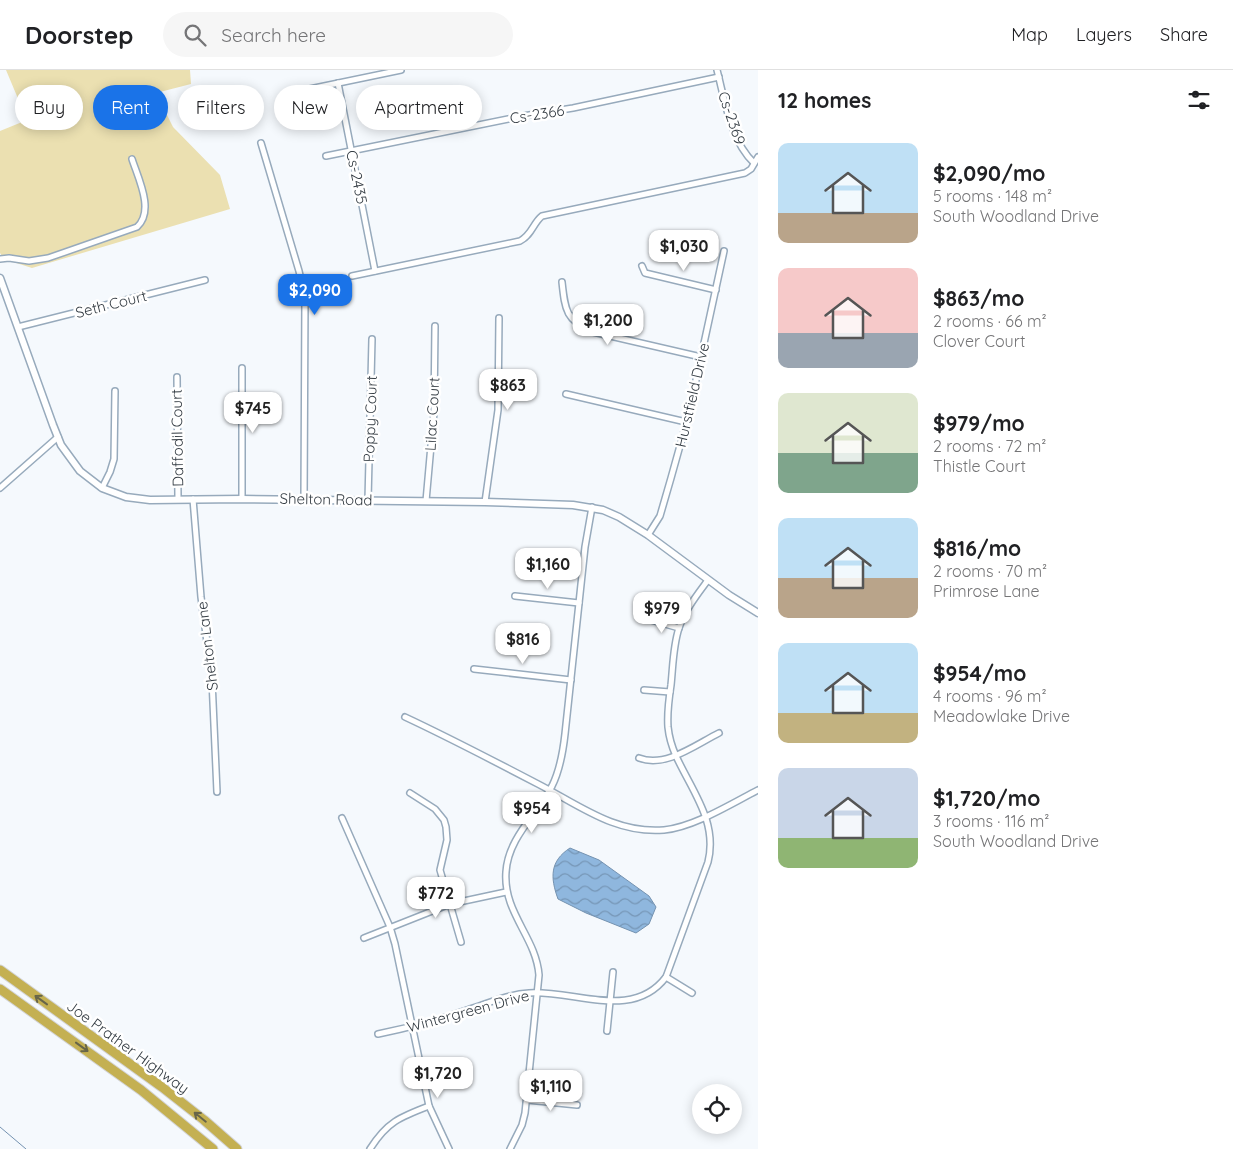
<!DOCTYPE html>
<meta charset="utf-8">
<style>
body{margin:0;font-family:Quicksand,sans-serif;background:#f6f6f6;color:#202124;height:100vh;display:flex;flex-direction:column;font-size:19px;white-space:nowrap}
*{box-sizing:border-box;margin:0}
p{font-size:16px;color:#757577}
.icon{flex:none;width:28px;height:28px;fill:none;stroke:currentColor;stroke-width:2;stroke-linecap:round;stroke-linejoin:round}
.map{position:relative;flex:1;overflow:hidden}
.side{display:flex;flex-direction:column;background:#fff;width:475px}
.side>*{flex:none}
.banner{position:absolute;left:15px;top:15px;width:475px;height:45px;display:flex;gap:10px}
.buttons{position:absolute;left:692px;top:1014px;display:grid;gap:10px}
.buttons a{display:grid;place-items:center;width:50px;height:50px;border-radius:50%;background:#fff;box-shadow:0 2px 12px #0003;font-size:25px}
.price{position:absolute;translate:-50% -42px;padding:0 11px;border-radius:10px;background:#fff;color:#222;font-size:16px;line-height:32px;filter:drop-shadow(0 1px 2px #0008)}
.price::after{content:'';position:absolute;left:50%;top:30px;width:15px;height:11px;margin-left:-8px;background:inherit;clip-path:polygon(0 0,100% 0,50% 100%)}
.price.current{background:#1a73e8;color:#fff}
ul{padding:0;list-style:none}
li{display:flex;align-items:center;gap:15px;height:125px;padding:0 20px}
li span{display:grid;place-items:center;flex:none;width:140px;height:100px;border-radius:10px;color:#555}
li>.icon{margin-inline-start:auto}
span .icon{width:60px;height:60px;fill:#fffc;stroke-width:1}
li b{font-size:21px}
h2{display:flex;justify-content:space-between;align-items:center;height:60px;padding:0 20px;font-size:21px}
.tag{padding:0 18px;border-radius:22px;background:#fff;box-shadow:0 2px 12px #0003;font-size:18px;line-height:45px}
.tag.current{background:#1a73e8;color:#fff}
header{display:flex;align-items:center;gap:30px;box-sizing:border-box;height:70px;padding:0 25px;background:#fff;border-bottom:1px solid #e0e0e0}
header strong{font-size:24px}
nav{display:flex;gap:28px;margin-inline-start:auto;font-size:18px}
.search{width:350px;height:45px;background:#f6f6f6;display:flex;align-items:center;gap:12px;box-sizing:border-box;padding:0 18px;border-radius:28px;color:#757577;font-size:19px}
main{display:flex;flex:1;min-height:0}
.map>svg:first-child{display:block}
.garden{fill:#ebe0b1}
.water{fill:url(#water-waves);stroke:#7492b0}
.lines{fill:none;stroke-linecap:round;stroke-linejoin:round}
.stream{stroke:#7492b0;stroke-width:1}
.minor-casing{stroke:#97aabc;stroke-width:8}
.tertiary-casing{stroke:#97aabc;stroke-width:9}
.trunk-casing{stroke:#d3d4d6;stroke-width:11}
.minor{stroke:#fff;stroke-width:5}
.tertiary{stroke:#fff;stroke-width:6}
.trunk{stroke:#c4b052;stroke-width:9}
.oneway{stroke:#676549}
.labels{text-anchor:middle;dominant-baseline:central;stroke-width:5;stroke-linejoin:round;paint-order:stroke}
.street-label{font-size:15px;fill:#353d44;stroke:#fff}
</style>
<header>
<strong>Doorstep</strong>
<div class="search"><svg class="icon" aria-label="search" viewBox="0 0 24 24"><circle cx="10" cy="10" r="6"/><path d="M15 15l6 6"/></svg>Search here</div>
<nav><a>Map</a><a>Layers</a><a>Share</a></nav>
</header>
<main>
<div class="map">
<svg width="758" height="1079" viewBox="0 0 758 1079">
<defs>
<pattern id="water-waves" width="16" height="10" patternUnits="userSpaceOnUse" patternTransform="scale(1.25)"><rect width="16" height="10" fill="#8fb7de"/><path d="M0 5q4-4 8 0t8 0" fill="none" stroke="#7696b6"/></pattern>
</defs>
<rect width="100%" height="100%" fill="#f5f9fd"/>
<path class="garden" d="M6,0H190L191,14L156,23L173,57L220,105L230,139L32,198L10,191H5L0,183V61L27,50Z"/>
<path class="water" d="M570,778L599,790L649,826L656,837L649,854L636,863L586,843L558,829C550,807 550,791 570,778Z"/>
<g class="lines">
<path class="stream" d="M0,1057L26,1079"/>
<defs>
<g id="minor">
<path d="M717,0C725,31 730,70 754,93"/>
<path d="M338,13L375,201"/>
<path d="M300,21L401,0"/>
<path d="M261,73L299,201L305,227L304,429"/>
<path d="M326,86L523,46L573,38L719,7"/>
<path d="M0,189L9,188L29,191L48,188L137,157C155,141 138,108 132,89"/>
<path d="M642,196L645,203L716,220"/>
<path d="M352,206L520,171C532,165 533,153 542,146L745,103L751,99L758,87"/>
<path d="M562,212C565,240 566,251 593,262L701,287"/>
<path d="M18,257L205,210"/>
<path d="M242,298V429"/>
<path d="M177,307L178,429"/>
<path d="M566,324L686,352"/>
<path d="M0,418L58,367"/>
<path d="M102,418L110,402L114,389L115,321"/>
<path d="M193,429L201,527L212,610L217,722"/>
<path d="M368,430L372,269"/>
<path d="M426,431L434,342L435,256"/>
<path d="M485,432L498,340L499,248"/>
<path d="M648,465L660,446L671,408L688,347L724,181"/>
<path d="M515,526L579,533"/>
<path d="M651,550L679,558"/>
<path d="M474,599L571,610"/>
<path d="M644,620L670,622"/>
<path d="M405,647C450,668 494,691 538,714C579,735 615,764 664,760C694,757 731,734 758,720"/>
<path d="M639,688C666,698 695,675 719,663"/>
<path d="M410,723L435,739L444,750L446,757L447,770L440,800L461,872"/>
<path d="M342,748L390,857L395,874L429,1036L449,1079"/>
<path d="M364,868L450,834L506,822"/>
<path d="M666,907L692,923"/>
<path d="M607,961L613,902"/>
<path d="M378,964C408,958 438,950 467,940C487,934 508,924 529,923C575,920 633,951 666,907L708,792C718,752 692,721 676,686C672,677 669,667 668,657C667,643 669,628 671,615C673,596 673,576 679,558C685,540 697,525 708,510"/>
<path d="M527,1030L577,1035"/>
<path d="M370,1079C387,1052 400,1047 429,1036"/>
<path d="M510,1079L522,1055L525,1043L539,905C536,867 503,843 506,802C508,768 537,744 552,716C560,700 563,682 565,664L585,477L592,437"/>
</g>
<path id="tertiary" d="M0,208L53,355L61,375L80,401L102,418L126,427L150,430L242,429L485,432L573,435L603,440L619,447L648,465L729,525L758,543"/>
<g id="trunk">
<path d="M0,900L162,1017L204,1050L237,1079"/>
<path d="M0,919L141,1020L213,1079"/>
</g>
</defs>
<use href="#minor" class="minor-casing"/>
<use href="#tertiary" class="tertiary-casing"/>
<use href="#trunk" class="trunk-casing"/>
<use href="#minor" class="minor"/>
<use href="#tertiary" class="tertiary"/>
<use href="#trunk" class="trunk"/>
</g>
<defs><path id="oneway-shaft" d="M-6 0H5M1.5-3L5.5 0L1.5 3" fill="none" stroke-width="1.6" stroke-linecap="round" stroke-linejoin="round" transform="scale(1.25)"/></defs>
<g class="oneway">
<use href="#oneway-shaft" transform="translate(41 930) rotate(-144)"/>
<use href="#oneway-shaft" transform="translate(82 977) rotate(36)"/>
<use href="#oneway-shaft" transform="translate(200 1047) rotate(-141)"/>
</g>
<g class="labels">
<g class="street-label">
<text transform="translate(537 44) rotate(-9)">Cs-2366</text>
<text transform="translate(732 48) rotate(71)">Cs-2369</text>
<text transform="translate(357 107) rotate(78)">Cs-2435</text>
<text transform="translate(111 234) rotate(-14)">Seth Court</text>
<text transform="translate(692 325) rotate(-77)">Hurstfield Drive</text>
<text transform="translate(432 344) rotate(-87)">Lilac Court</text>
<text transform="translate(370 349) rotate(-88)">Poppy Court</text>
<text transform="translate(177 368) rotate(-91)">Daffodil Court</text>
<text transform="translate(326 429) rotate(1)">Shelton Road</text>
<text transform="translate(207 576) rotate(-97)">Shelton Lane</text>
<text transform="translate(468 941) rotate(-15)">Wintergreen Drive</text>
<text transform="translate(128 977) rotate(36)">Joe Prather Highway</text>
</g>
</g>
</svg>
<div class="buttons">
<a><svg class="icon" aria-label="locate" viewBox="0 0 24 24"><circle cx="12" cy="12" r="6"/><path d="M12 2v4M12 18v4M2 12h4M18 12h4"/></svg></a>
</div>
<b class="price" style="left:684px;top:202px">$1,030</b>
<b class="price current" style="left:315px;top:246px">$2,090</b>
<b class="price" style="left:608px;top:276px">$1,200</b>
<b class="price" style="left:508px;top:341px">$863</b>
<b class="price" style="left:253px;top:364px">$745</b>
<b class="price" style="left:548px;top:520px">$1,160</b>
<b class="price" style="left:662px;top:564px">$979</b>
<b class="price" style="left:523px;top:595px">$816</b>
<b class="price" style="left:532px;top:764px">$954</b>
<b class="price" style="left:436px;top:849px">$772</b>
<b class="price" style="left:438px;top:1029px">$1,720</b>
<b class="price" style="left:551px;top:1042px">$1,110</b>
<div class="banner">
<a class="tag">Buy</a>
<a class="tag current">Rent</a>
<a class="tag">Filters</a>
<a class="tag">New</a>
<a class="tag">Apartment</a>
</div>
</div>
<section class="side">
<h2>12 homes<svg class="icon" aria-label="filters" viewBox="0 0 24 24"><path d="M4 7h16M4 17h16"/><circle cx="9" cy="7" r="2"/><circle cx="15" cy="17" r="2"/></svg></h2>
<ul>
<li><span style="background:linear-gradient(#bfe0f5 70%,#b9a48a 0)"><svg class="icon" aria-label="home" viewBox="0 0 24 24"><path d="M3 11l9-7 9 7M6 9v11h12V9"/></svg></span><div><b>$2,090/mo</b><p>5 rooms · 148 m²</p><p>South Woodland Drive</p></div></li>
<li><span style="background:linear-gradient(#f6c9c9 65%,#9aa5b1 0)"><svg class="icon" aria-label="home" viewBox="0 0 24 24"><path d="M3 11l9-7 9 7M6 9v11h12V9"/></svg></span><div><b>$863/mo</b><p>2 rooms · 66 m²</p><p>Clover Court</p></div></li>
<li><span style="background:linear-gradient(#dfe7d0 60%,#7fa58c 0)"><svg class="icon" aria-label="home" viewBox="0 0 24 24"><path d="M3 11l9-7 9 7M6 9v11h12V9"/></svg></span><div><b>$979/mo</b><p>2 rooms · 72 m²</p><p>Thistle Court</p></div></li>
<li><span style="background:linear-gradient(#bfe0f5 60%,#b9a48a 0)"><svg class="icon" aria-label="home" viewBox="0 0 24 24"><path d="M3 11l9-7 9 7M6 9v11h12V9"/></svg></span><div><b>$816/mo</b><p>2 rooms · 70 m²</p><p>Primrose Lane</p></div></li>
<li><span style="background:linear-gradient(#bfe0f5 70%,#c2b280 0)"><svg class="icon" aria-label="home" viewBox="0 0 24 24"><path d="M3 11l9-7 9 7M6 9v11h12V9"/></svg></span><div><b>$954/mo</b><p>4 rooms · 96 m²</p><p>Meadowlake Drive</p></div></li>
<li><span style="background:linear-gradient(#c9d6e8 70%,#8fb573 0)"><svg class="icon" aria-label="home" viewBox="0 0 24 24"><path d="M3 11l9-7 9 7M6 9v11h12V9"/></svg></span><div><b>$1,720/mo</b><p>3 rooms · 116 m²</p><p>South Woodland Drive</p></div></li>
</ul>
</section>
</main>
